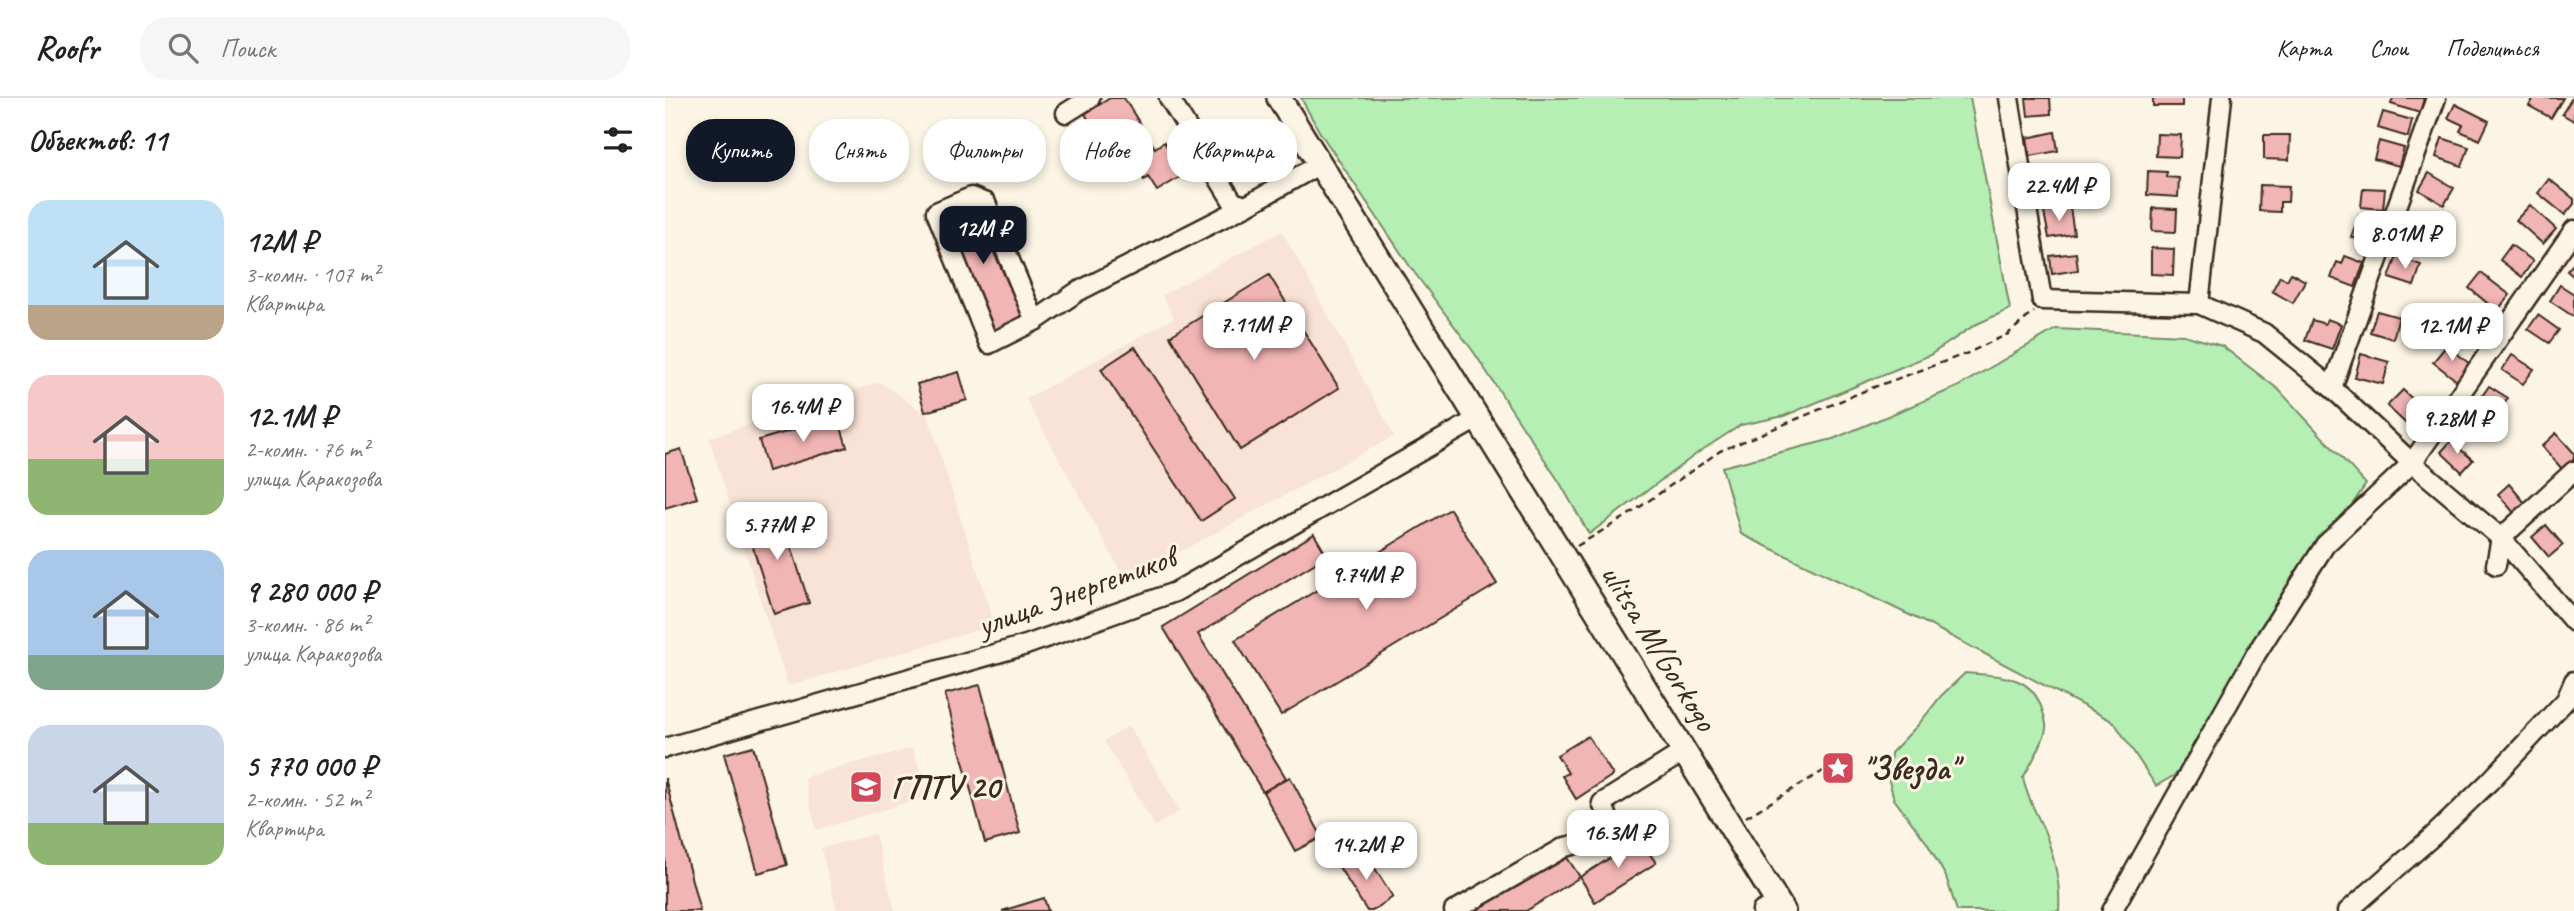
<!DOCTYPE html>
<html lang="ru">
<meta charset="utf-8">
<style>
body{margin:0;font-family:Caveat,sans-serif;background:#f6f6f6;color:#222;height:100vh;display:flex;flex-direction:column;font-size:26px;white-space:nowrap}
*{box-sizing:border-box;margin:0}
p{font-size:23px;color:#767676}
.icon{flex:none;width:38px;height:38px;fill:none;stroke:currentColor;stroke-width:2;stroke-linecap:round;stroke-linejoin:round}
.map{position:relative;flex:1;overflow:hidden}
.sheet{display:flex;flex-direction:column;background:#fff;width:665px}
.sheet>*{flex:none}
.top-card{position:absolute;left:21px;top:21px;width:665px;height:63px;display:flex;gap:14px}
.price{position:absolute;translate:-50% -60px;padding:0 16px;border-radius:14px;background:#fff;color:#222;font-size:23px;line-height:46px;filter:drop-shadow(0 2px 4px #0008)}
.price::after{content:'';position:absolute;left:50%;top:42px;width:21px;height:16px;margin-left:-10px;background:inherit;clip-path:polygon(0 0,100% 0,50% 100%)}
.price.active{background:#111827;color:#fff}
ul{padding:0;list-style:none}
li{display:flex;align-items:center;gap:21px;height:175px;padding:0 28px}
li span{display:grid;place-items:center;flex:none;width:196px;height:140px;border-radius:21px;color:#555}
li>.icon{margin-inline-start:auto}
span .icon{width:84px;height:84px;fill:#fffc;stroke-width:1}
li b{font-size:30px}
h2{display:flex;justify-content:space-between;align-items:center;height:84px;padding:0 28px;font-size:30px}
.pill{padding:0 24px;border-radius:28px;background:#fff;box-shadow:0 4px 10px #0003;font-size:24px;line-height:63px}
.pill.active{background:#111827;color:#fff}
header{display:flex;align-items:center;gap:42px;box-sizing:border-box;height:98px;padding:0 35px;background:#fff;border-bottom:2px solid #e0e0e0}
header strong{font-size:33px}
nav{display:flex;gap:38px;margin-inline-start:auto;font-size:24px}
.search{width:490px;height:63px;background:#f6f6f6;display:flex;align-items:center;gap:18px;box-sizing:border-box;padding:0 24px;border-radius:28px;color:#767676;font-size:26px}
main{display:flex;flex:1;min-height:0}
.map>svg:first-child{display:block}
.built{fill:#f9e2d6}
.green{fill:#b5efb3;stroke:#788c68;stroke-width:2}
.building{fill:#f1b5b4;stroke:#3b2a1e;stroke-width:2}
.lines{fill:none;stroke-linecap:round;stroke-linejoin:round}
.minor-casing{stroke:#3b2a1e;stroke-width:23}
.major-casing{stroke:#3b2a1e;stroke-width:28}
.path{stroke:#3b2a1e;stroke-width:2.5;stroke-dasharray:7 5;stroke-linecap:butt}
.minor{stroke:#fcf5e5;stroke-width:18}
.major{stroke:#fcf5e5;stroke-width:23}
.labels{text-anchor:middle;dominant-baseline:central;stroke-width:6;stroke-linejoin:round;paint-order:stroke}
.street-label{font-size:33px;fill:#3b2a1e;stroke:#fcf5e5}
.poi-label{font-size:33px;font-weight:bold;fill:#3b2a1e;stroke:#fcf5e5;text-anchor:start}
</style>
<header>
<strong>Roofr</strong>
<div class="search"><svg class="icon" aria-label="search" viewBox="0 0 24 24"><circle cx="10" cy="10" r="6"/><path d="M15 15l6 6"/></svg>Поиск</div>
<nav><a>Карта</a><a>Слои</a><a>Поделиться</a></nav>
</header>
<main>
<section class="sheet">
<h2>Объектов: 11<svg class="icon" aria-label="filters" viewBox="0 0 24 24"><path d="M4 7h16M4 17h16"/><circle cx="9" cy="7" r="2"/><circle cx="15" cy="17" r="2"/></svg></h2>
<ul>
<li><span style="background:linear-gradient(#bfe0f5 75%,#b9a48a 0)"><svg class="icon" aria-label="home" viewBox="0 0 24 24"><path d="M3 11l9-7 9 7M6 9v11h12V9"/></svg></span><div><b>12M ₽</b><p>3-комн. · 107 m²</p><p>Квартира</p></div></li>
<li><span style="background:linear-gradient(#f6c9c9 60%,#8fb573 0)"><svg class="icon" aria-label="home" viewBox="0 0 24 24"><path d="M3 11l9-7 9 7M6 9v11h12V9"/></svg></span><div><b>12.1M ₽</b><p>2-комн. · 76 m²</p><p>улица Каракозова</p></div></li>
<li><span style="background:linear-gradient(#a9c7e8 75%,#7fa58c 0)"><svg class="icon" aria-label="home" viewBox="0 0 24 24"><path d="M3 11l9-7 9 7M6 9v11h12V9"/></svg></span><div><b>9 280 000 ₽</b><p>3-комн. · 86 m²</p><p>улица Каракозова</p></div></li>
<li><span style="background:linear-gradient(#c9d6e8 70%,#8fb573 0)"><svg class="icon" aria-label="home" viewBox="0 0 24 24"><path d="M3 11l9-7 9 7M6 9v11h12V9"/></svg></span><div><b>5 770 000 ₽</b><p>2-комн. · 52 m²</p><p>Квартира</p></div></li>
</ul>
</section>
<div class="map">
<svg width="1909" height="813" viewBox="0 0 1909 813">
<rect width="100%" height="100%" fill="#fcf5e5"/>
<filter id="ink" filterUnits="userSpaceOnUse"><feTurbulence type="fractalNoise" baseFrequency=".0143" numOctaves="2"/><feDisplacementMap in="SourceGraphic" scale="14" xChannelSelector="R" yChannelSelector="G"/><feConvolveMatrix kernelMatrix="1 2 1 2 8 2 1 2 1" color-interpolation-filters="sRGB"/></filter>
<g filter="url(#ink)">
<g class="built">
<path d="M617,133L729,338L461,483L361,301L509,220L497,197Z"/>
<path d="M215,284L263,318L330,527L123,588L44,340Z"/>
<path d="M464,628L515,713L490,728L439,643Z"/>
<path d="M247,650L264,698L151,732L139,679Z"/>
<path d="M210,736L230,813H172L156,750Z"/>
</g>
<g class="green">
<path d="M636,0H1305L1345,211L1310,227L1265,257L1119,318L1076,327L1034,354L924,436L895,385L808,253L746,170L654,33Z"/>
<path d="M1391,231L1519,237L1557,248L1614,292L1701,386L1652,459L1577,561L1532,664L1491,688L1449,624L1261,525L1076,436L1057,369L1168,341L1292,289Z"/>
<path d="M1300,575C1332,578 1366,575 1377,611C1379,617 1382,625 1381,631C1377,649 1366,665 1358,680C1362,701 1373,717 1381,737C1390,762 1396,786 1394,813H1292L1281,779L1262,745L1229,701L1223,679L1226,655L1253,627L1276,598Z"/>
</g>
<g class="building">
<path d="M445,0H459L490,50L499,44L520,76L492,93L483,79L479,82L470,67L457,75L420,16Z"/>
<path d="M1361,0H1385L1386,16L1363,18Z"/>
<rect x="1488" y="0" width="29" height="8"/>
<path d="M1728,0H1759L1755,15L1726,6Z"/>
<path d="M1869,0H1898L1886,20L1864,8Z"/>
<path d="M1907,0H1909V23L1897,16Z"/>
<path d="M1790,6L1824,23L1815,42L1795,33L1798,27L1783,20Z"/>
<path d="M1718,14L1747,22L1743,39L1713,30Z"/>
<path d="M1390,34L1393,53L1365,58L1362,40Z"/>
<path d="M1492,36L1516,37L1515,59L1491,58Z"/>
<path d="M1599,37H1625L1624,62L1599,61Z"/>
<path d="M1777,40L1804,49L1797,68L1771,59Z"/>
<path d="M1714,43L1739,50L1734,68L1709,61Z"/>
<path d="M1399,73L1402,93L1376,97L1373,77Z"/>
<path d="M1483,73L1502,74L1501,79L1514,80L1513,99L1482,97Z"/>
<path d="M1764,75L1789,90L1779,107L1754,92Z"/>
<path d="M1884,81L1909,101V106L1900,117L1873,95Z"/>
<path d="M1595,87L1624,88L1623,104H1615V114L1594,113Z"/>
<path d="M1698,90L1720,91L1718,111L1696,109Z"/>
<path d="M306,105L359,219L330,232L277,118Z"/>
<path d="M1865,107L1891,131L1878,146L1851,122Z"/>
<path d="M1405,109L1409,136L1384,140L1379,114Z"/>
<path d="M1488,110L1512,111L1511,134L1487,133Z"/>
<path d="M1746,116L1772,124L1766,147L1745,141L1747,133L1742,132Z"/>
<path d="M1694,118L1713,125L1706,146L1686,139Z"/>
<path d="M1846,147L1868,163L1857,179L1835,162Z"/>
<path d="M1486,150L1509,151L1508,177L1486,176Z"/>
<path d="M1411,155L1413,172L1387,176L1385,158Z"/>
<path d="M1680,158L1699,165L1690,189L1666,180L1672,164L1677,166Z"/>
<path d="M1732,158L1756,167L1749,188L1724,180Z"/>
<path d="M1909,165V179L1902,173Z"/>
<path d="M1626,175L1640,183L1628,205L1607,193L1615,178L1622,182Z"/>
<path d="M1816,175L1845,197L1832,213L1804,190Z"/>
<path d="M604,177L674,290L575,352L505,238Z"/>
<path d="M1895,187L1909,196V219L1885,203Z"/>
<path d="M1712,213L1734,219L1728,241L1705,234Z"/>
<path d="M1804,214L1823,229L1812,244L1792,229Z"/>
<path d="M1873,217L1894,232L1884,245L1863,231Z"/>
<path d="M1662,221L1676,226L1667,251L1640,242L1647,222L1660,226Z"/>
<path d="M1782,247L1806,267L1792,283L1768,264Z"/>
<path d="M470,249L570,401L536,423L436,271Z"/>
<path d="M1696,256L1724,264L1718,286L1690,279Z"/>
<path d="M1847,257L1869,271L1858,286L1837,272Z"/>
<path d="M294,274L302,302L260,314L252,286Z"/>
<path d="M1824,288L1843,300L1835,313L1815,301Z"/>
<path d="M1738,292L1764,317L1749,333L1722,308Z"/>
<path d="M173,319L182,349L103,373L94,342Z"/>
<path d="M1891,335L1909,355V361L1897,371L1877,348Z"/>
<path d="M1786,343L1808,362L1797,374L1776,354Z"/>
<path d="M16,351L32,400L0,410V356Z"/>
<path d="M1844,386L1860,405L1849,415L1833,396Z"/>
<path d="M785,411L832,486L616,617L570,542Z"/>
<path d="M115,413L144,505L109,516L80,424Z"/>
<path d="M1881,427L1898,447L1884,459L1867,439Z"/>
<path d="M649,436L662,458L533,536L621,680L598,694L498,529Z"/>
<path d="M315,587L355,735L320,745L280,596Z"/>
<path d="M923,638L948,677L911,701L897,678L903,675L892,657Z"/>
<path d="M88,648L122,767L93,775L59,656Z"/>
<path d="M625,679L657,739L630,753L598,694Z"/>
<path d="M0,680L35,813H1L0,809Z"/>
<path d="M975,741L991,765L930,804L915,779Z"/>
<path d="M699,753L728,799L707,813H702L674,769Z"/>
<path d="M899,755L915,779L861,813H807Z"/>
<path d="M379,800L383,813H337Z"/>
</g>
<g class="lines">
<defs>
<g id="minor">
<path d="M504,0L568,104L581,108L655,66"/>
<path d="M1344,0L1377,202L1534,206L1599,235L1667,290L1747,365L1836,440L1909,524"/>
<path d="M401,15L425,0"/>
<path d="M1534,206L1557,0"/>
<path d="M370,223L321,105L306,99L271,114L324,246L370,223L412,194L581,108"/>
<path d="M1667,290L1771,0"/>
<path d="M1831,467L1836,440L1909,373"/>
<path d="M0,650L361,547L510,494L812,321"/>
<path d="M789,813L900,749C915,746 937,737 944,722L937,705L1020,653"/>
<path d="M1097,813L1114,805"/>
<path d="M1447,813L1591,556L1660,447L1747,365L1909,132"/>
<path d="M1683,813L1768,738L1825,683L1901,602L1909,583"/>
</g>
<path id="major" d="M614,0L1118,813"/>
</defs>
<use href="#minor" class="minor-casing"/>
<use href="#major" class="major-casing"/>
<g class="path">
<path d="M912,448L962,418L1055,353L1204,291L1303,255L1343,236L1369,214"/>
<path d="M1081,719L1165,669"/>
</g>
<use href="#minor" class="minor"/>
<use href="#major" class="major"/>
</g>
</g>
<defs>
<symbol id="sight-square" viewBox="-11 -11 22 22"><rect x="-9" y="-9" width="18" height="18" rx="4" fill="#d1495b" stroke="#fcf5e5"/><path d="M0-6L1.8-2.2L6-1.7L2.9 1.2L3.7 5.4L0 3.3L-3.7 5.4L-2.9 1.2L-6-1.7L-1.8-2.2Z" fill="#fff"/></symbol>
<symbol id="university-square" viewBox="-11 -11 22 22"><rect x="-9" y="-9" width="18" height="18" rx="4" fill="#d1495b" stroke="#fcf5e5"/><path d="M0-5L7-2L0 1L-7-2ZM-4 1L0 2.5L4 1V4Q0 6-4 4Z" fill="#fff"/></symbol>
</defs>
<g fill-rule="evenodd">
<use href="#sight-square" x="1154" y="651" width="38" height="38"/>
<use href="#university-square" x="182" y="670" width="38" height="38"/>
</g>
<g class="labels">
<g class="street-label">
<text transform="translate(411 493) rotate(-20)">улица Энергетиков</text>
<text transform="translate(994 549) rotate(58)">ulitsa M/Gorkogo</text>
</g>
<g class="poi-label">
<text x="1198" y="670">"Звезда"</text>
<text x="226" y="689">ГПТУ 20</text>
</g>
</g>
</svg>
<b class="price" style="left:1394px;top:125px">22.4M ₽</b>
<b class="price active" style="left:318px;top:168px">12M ₽</b>
<b class="price" style="left:1740px;top:173px">8.01M ₽</b>
<b class="price" style="left:589px;top:264px">7.11M ₽</b>
<b class="price" style="left:1787px;top:265px">12.1M ₽</b>
<b class="price" style="left:138px;top:346px">16.4M ₽</b>
<b class="price" style="left:1792px;top:358px">9.28M ₽</b>
<b class="price" style="left:112px;top:464px">5.77M ₽</b>
<b class="price" style="left:701px;top:514px">9.74M ₽</b>
<b class="price" style="left:953px;top:772px">16.3M ₽</b>
<b class="price" style="left:701px;top:784px">14.2M ₽</b>
<div class="top-card">
<a class="pill active">Купить</a>
<a class="pill">Снять</a>
<a class="pill">Фильтры</a>
<a class="pill">Новое</a>
<a class="pill">Квартира</a>
</div>
</div>
</main>
